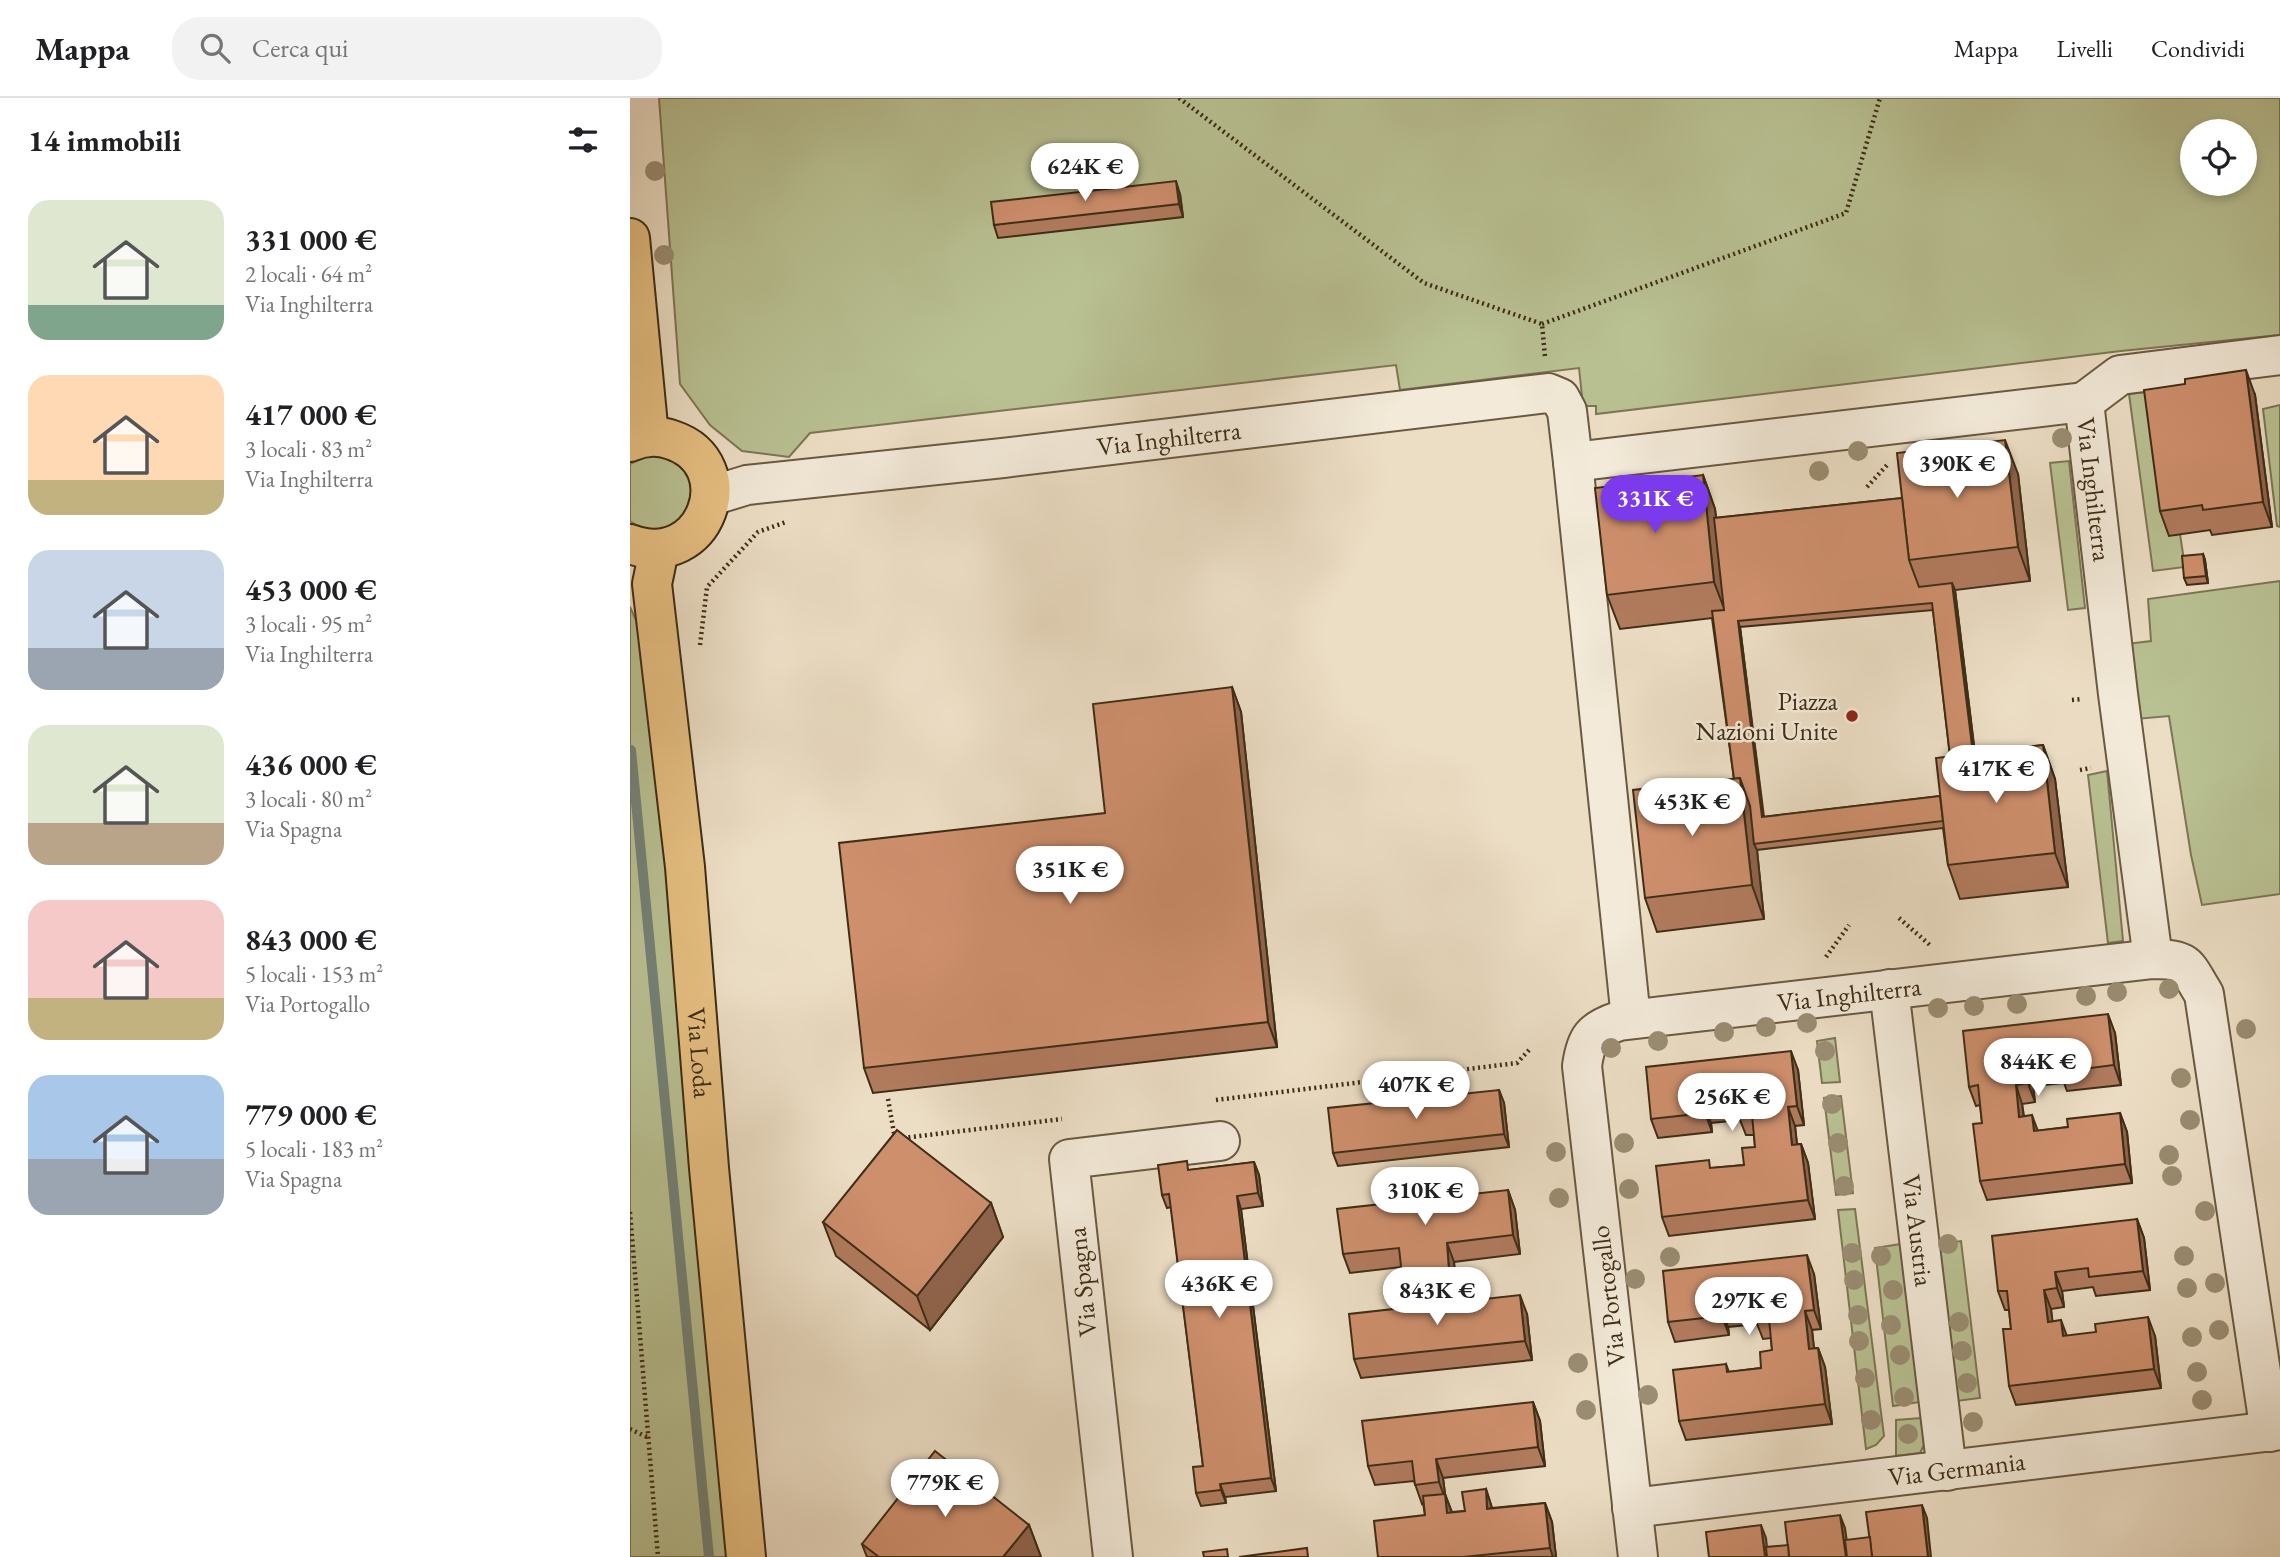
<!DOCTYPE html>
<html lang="it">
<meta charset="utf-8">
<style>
body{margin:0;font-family:"EB Garamond",serif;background:#f2f2f2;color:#202124;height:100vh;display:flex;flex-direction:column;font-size:26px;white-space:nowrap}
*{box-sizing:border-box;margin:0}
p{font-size:23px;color:#757577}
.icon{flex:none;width:38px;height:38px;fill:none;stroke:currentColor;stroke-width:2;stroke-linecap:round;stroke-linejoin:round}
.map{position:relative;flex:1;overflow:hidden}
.side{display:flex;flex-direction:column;background:#fff;width:630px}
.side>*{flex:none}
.buttons{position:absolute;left:1550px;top:21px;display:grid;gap:14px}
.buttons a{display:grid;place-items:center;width:77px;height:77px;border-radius:50%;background:#fff;box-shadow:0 4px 10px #0003;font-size:35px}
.price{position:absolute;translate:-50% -60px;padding:0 16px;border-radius:24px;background:#fff;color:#222;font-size:23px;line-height:46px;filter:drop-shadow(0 2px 4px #0008)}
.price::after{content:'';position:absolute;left:50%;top:42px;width:21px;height:16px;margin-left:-10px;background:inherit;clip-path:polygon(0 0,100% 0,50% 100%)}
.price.on{background:#7c3aed;color:#fff}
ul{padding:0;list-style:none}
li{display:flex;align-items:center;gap:21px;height:175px;padding:0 28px}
li span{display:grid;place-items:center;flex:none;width:196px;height:140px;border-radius:21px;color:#555}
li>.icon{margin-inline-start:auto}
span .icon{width:84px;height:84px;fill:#fffc;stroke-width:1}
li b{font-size:30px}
h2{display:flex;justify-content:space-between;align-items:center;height:84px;padding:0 28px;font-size:30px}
header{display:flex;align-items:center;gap:42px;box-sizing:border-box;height:98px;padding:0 35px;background:#fff;border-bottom:2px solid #e0e0e0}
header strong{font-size:33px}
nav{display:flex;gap:38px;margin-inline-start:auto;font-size:24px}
.search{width:490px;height:63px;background:#f2f2f2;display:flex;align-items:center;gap:18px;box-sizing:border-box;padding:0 24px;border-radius:28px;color:#757577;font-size:26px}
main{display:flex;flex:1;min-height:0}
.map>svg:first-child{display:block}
.green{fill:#b9c193;stroke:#7c7754;stroke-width:2;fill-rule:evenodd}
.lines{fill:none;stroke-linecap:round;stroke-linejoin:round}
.stream{stroke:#758278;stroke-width:10}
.minor-casing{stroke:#6a5942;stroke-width:42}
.major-casing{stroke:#3e2d16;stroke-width:42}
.path{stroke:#3e2d16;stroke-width:4.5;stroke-dasharray:2 3.5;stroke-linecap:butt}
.minor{stroke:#f3ead9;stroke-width:38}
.major{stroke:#e6bf82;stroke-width:38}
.tree{fill:#9a8d72}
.wall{fill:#b17b5e;stroke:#3e2d16;stroke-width:2;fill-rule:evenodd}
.shaded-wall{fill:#90644c;stroke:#3e2d16;stroke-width:2}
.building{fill:#ce8f6d;stroke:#3e2d16;stroke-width:2}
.poi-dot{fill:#8f2418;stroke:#f3ead9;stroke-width:2.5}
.labels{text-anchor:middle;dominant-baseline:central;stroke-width:5;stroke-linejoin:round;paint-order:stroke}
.street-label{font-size:26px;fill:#3e2d16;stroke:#f3ead9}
.poi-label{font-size:26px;fill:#3e2d16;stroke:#f3ead9;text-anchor:end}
</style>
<header>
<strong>Mappa</strong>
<div class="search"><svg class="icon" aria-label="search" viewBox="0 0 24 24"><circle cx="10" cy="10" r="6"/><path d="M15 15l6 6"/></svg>Cerca qui</div>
<nav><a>Mappa</a><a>Livelli</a><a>Condividi</a></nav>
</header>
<main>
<section class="side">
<h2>14 immobili<svg class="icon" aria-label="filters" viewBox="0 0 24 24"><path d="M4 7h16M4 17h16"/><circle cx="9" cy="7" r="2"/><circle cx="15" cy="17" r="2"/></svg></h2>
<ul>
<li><span style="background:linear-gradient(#dfe7d0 75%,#7fa58c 0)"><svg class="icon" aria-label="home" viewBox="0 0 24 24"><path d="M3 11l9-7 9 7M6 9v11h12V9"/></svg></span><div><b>331 000 €</b><p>2 locali · 64 m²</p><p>Via Inghilterra</p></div></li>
<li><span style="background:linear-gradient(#ffd9b3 75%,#c2b280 0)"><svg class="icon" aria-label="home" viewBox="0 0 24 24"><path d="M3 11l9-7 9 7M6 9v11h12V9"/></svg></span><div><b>417 000 €</b><p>3 locali · 83 m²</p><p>Via Inghilterra</p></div></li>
<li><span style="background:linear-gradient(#c9d6e8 70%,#9aa5b1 0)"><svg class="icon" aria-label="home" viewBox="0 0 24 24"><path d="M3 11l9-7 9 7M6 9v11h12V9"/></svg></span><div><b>453 000 €</b><p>3 locali · 95 m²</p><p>Via Inghilterra</p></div></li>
<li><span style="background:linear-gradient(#dfe7d0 70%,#b9a48a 0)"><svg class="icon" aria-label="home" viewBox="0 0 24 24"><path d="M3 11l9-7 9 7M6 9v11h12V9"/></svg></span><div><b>436 000 €</b><p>3 locali · 80 m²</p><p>Via Spagna</p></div></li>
<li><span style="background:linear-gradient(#f6c9c9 70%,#c2b280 0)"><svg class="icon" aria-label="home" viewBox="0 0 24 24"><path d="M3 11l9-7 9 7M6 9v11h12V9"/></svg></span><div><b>843 000 €</b><p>5 locali · 153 m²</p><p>Via Portogallo</p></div></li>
<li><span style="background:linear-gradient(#a9c7e8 60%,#9aa5b1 0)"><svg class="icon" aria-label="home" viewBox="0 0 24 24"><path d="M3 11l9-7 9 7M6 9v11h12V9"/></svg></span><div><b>779 000 €</b><p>5 locali · 183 m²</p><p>Via Spagna</p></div></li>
</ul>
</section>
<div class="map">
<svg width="1650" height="1459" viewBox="0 0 1650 1459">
<rect width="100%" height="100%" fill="#ecdec5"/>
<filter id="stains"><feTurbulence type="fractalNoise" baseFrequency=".00286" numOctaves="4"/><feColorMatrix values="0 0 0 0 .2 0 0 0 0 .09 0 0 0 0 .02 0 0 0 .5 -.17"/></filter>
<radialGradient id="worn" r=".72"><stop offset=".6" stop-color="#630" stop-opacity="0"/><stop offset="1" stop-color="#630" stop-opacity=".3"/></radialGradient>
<g class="green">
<path d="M29,0H1650V237L1491,253L966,316V308H953L949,270L770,292L766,267L180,335L159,359L112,353L80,327L50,286ZM1563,33H1615V86H1563Z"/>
<path d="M1524,293L1539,437L1550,436L1555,469L1523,473L1499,296Z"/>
<path d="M1650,307V429L1647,428L1633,311Z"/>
<path d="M30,356L60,373L64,407L40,431H12L0,423V366L19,357Z"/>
<path d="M1439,363L1455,510L1438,512L1420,365Z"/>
<path d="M1650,483V796L1572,807L1561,757L1539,618L1506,621L1496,546L1521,543L1518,501Z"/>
<path d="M0,509L6,522L27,650L99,1459H0Z"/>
<path d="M1477,673L1493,843L1478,845L1458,677Z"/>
<path d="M1205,940L1210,984L1192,985L1187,943Z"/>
<path d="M1211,998L1223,1095L1206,1097L1194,1000Z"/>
<path d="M1225,1111L1254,1338L1246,1347L1236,1351L1208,1112Z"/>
<path d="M1331,1143L1350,1300L1327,1303L1308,1146Z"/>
<path d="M1271,1146L1290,1304L1263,1308L1245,1150Z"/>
<path d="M1291,1320L1294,1347L1290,1355L1266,1358V1322Z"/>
</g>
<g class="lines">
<path class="stream" d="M1,652L79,1459"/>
<defs>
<g id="minor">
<path id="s1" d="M1454,304L1488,596L1523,861"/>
<path d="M1454,304L1490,277L1650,257"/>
<path d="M943,364L1454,304"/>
<path id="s2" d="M81,398L117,387L373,360L918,295L930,300L937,313L943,364L1001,921"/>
<path id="s3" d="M1259,891L1317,1373"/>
<path id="s4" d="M1002,1410L1650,1332"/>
<path d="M483,1459L439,1061L590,1043"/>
<path id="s5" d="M1008,1459L952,968C956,940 962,932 989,923L1523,861C1560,861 1556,868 1574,896L1640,1334"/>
</g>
<g id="major">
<path d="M0,140L19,338"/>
<path d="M0,344C13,338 28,337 42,342C114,366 76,474 0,446"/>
<path id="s6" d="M29,452L22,486L55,769L79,1070L116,1459"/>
</g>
</defs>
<use href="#minor" class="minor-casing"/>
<use href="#major" class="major-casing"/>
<g class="path">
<path d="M549,0L794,185L912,226L915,259"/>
<path d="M912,226L1216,115L1250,0"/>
<path d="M1237,389L1257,367"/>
<path d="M70,547L77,489L128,434L156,424"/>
<path d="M1442,602L1452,601"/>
<path d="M1450,672L1461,670"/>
<path d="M1269,820L1301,848"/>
<path d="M1196,859L1219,827"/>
<path d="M258,1001L265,1041"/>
<path d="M586,1002L887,965L899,952"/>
<path d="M273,1040L432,1021"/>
<path d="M0,1114L28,1459"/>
<path d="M0,1331L17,1339"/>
</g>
<use href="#minor" class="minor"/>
<use href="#major" class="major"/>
</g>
<g class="tree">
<circle cx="25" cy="73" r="10"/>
<circle cx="34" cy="157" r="10"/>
<circle cx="1432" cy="340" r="10"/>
<circle cx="1228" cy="353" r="10"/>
<circle cx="1189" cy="373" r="10"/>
<circle cx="1539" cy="891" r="10"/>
<circle cx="1487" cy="894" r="10"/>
<circle cx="1456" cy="898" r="10"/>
<circle cx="1387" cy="906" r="10"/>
<circle cx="1344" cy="908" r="10"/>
<circle cx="1308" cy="910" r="10"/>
<circle cx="1177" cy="925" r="10"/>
<circle cx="1136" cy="929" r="10"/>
<circle cx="1616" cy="931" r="10"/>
<circle cx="1094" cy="934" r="10"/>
<circle cx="1028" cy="943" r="10"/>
<circle cx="981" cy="950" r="10"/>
<circle cx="1195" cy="953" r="10"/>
<circle cx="1551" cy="980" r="10"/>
<circle cx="1202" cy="1006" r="10"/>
<circle cx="1560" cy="1022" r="10"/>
<circle cx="994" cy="1045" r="10"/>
<circle cx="1208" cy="1045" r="10"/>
<circle cx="926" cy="1054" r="10"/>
<circle cx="1539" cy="1057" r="10"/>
<circle cx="1542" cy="1078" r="10"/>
<circle cx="1214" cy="1088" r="10"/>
<circle cx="999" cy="1091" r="10"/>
<circle cx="929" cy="1100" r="10"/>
<circle cx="1575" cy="1113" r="10"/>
<circle cx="1318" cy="1146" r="10"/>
<circle cx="1222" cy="1155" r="10"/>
<circle cx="1251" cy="1158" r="10"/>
<circle cx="1554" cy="1158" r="10"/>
<circle cx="1040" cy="1159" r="10"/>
<circle cx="1005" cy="1181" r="10"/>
<circle cx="1224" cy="1182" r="10"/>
<circle cx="1585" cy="1185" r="10"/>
<circle cx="1557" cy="1190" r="10"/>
<circle cx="1263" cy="1192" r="10"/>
<circle cx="1228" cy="1217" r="10"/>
<circle cx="1329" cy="1224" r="10"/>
<circle cx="1261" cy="1227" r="10"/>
<circle cx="1589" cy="1232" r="10"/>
<circle cx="1562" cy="1239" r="10"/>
<circle cx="1229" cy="1243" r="10"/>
<circle cx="1332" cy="1253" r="10"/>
<circle cx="1270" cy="1257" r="10"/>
<circle cx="948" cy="1265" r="10"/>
<circle cx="1567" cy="1274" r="10"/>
<circle cx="1235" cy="1280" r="10"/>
<circle cx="1337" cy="1285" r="10"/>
<circle cx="1018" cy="1297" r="10"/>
<circle cx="1274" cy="1299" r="10"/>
<circle cx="1572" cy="1302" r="10"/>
<circle cx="956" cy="1312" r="10"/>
<circle cx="1241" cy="1322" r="10"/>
<circle cx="1343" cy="1324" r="10"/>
<circle cx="1278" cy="1336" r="10"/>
</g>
<g class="wall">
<path d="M550,96L553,119L368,140L364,127Z"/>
<path d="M1625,297L1642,429L1582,437L1580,432L1539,438L1530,413Z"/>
<path d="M1388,376L1400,483L1325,492L1345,655L1413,647L1425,681L1438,789L1330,801L1318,767L1313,730L1127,752L1134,821L1027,834L1015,800L1104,681L1082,520L990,531L977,497L1073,377L1085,411L1086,420L1272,400ZM1303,512L1320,658L1310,698L1134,719L1110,529Z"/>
<path d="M1573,456L1575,462L1578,485L1557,487L1554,480Z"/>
<path d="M602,589L611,614L647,949L243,995L234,970L475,715Z"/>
<path d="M1485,935L1491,987L1437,993L1434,985L1403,988L1405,1004L1392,1006L1394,1018L1407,1033L1438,1029L1490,1015L1497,1034L1502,1085L1357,1102L1350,1083L1352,1025L1350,1007L1346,1008L1339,989Z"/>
<path d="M1168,972L1174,1027L1165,1028L1167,1046H1171L1178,1065L1185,1121L1039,1138L1032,1119L1082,1070L1114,1067L1125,1049L1124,1037H1116L1110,1022L1081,1025L1082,1034L1028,1040L1021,1021Z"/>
<path d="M869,992L874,1005L879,1049L708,1068L703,1055Z"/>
<path d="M624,1064L629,1077L633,1108L611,1111L646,1393L595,1399L596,1405L571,1408L566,1395L573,1368L541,1109L537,1110L532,1097L560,1072Z"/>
<path d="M878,1092L885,1112L890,1156L824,1164L826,1191L779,1196L772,1177L771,1169L720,1175L713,1156Z"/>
<path d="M361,1105L373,1139L300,1232L206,1158L193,1124Z"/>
<path d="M1507,1121L1514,1140L1520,1192L1466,1198L1463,1189L1432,1193L1434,1209L1421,1211L1422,1223L1436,1238H1525L1531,1290L1386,1307L1379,1288L1381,1231L1379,1212H1375L1368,1193Z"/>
<path d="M1184,1176L1191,1231L1182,1232L1184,1250H1188L1195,1269L1202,1326L1056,1342L1049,1323L1096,1266L1099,1274L1131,1270L1142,1252L1141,1240L1133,1241L1127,1226L1098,1229L1099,1237L1045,1244L1038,1224Z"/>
<path d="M897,1216L902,1262L731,1280L724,1261Z"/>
<path d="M903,1304L910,1323L915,1368L813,1380L815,1396L822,1414L835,1413L856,1391L862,1410L915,1405L922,1424L926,1459H748L795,1417L793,1405L792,1406L784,1383L745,1387L738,1368Z"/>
<path d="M399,1427L411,1459H237L232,1446Z"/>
</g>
<g class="shaded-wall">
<path d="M546,83L550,96L553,119L549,106Z"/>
<path d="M1616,272L1625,297L1642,429L1633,404Z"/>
<path d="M1375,342L1388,376L1400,483L1388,449Z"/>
<path d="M1073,377L1085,411L1097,518L1084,484Z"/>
<path d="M1573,456L1575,462L1578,485L1576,478Z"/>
<path d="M1322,485L1325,492L1349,690L1347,683Z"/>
<path d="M1108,523L1110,529L1134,725L1132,719Z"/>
<path d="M602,589L611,614L647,949L638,924Z"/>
<path d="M1413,647L1425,681L1438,789L1425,755Z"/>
<path d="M1110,680L1123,714L1124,746L1127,752L1134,821L1122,787Z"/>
<path d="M1478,916L1485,935L1491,987L1484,967Z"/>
<path d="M1161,953L1168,972L1174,1027L1167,1008Z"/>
<path d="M1396,969L1403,988L1405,1004L1398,985Z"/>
<path d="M1386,987L1392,1006L1396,1038L1389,1019Z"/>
<path d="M869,992L874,1005L879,1049L874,1036Z"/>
<path d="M1074,1006L1081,1025L1082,1034L1075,1015Z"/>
<path d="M1158,1009L1165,1028L1169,1066L1162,1047Z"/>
<path d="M1490,1015L1497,1034L1502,1085L1495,1066Z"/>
<path d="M1402,1017L1409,1036L1404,1033Z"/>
<path d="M1171,1046L1178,1065L1185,1121L1178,1102Z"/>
<path d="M624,1064L629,1077L633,1108L628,1095Z"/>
<path d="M878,1092L885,1112L890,1156L883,1137Z"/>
<path d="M607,1098L611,1111L646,1393L641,1380Z"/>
<path d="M361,1105L373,1139L300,1232L287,1198Z"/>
<path d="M1507,1121L1514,1140L1520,1192L1513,1173Z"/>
<path d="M817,1145L824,1164L826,1191L819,1172Z"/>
<path d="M1177,1157L1184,1176L1191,1231L1184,1212Z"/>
<path d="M1425,1174L1432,1193L1434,1209L1427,1190Z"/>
<path d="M1414,1192L1421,1211L1425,1243L1418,1224Z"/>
<path d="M890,1197L897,1216L902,1262L895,1243Z"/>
<path d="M1091,1210L1098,1229L1099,1237L1092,1218Z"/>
<path d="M1175,1213L1182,1232L1186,1270L1179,1251Z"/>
<path d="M1518,1219L1525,1238L1531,1290L1524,1271Z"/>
<path d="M1431,1222L1438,1241L1433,1238Z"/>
<path d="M1188,1250L1195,1269L1202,1326L1195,1306Z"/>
<path d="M903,1304L910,1323L915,1368L908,1349Z"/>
<path d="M806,1361L813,1380L816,1403L809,1384Z"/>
<path d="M590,1386L595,1399L596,1405L591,1392Z"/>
<path d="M856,1391L862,1410L857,1411Z"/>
<path d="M815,1396L822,1415H817Z"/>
<path d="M915,1405L922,1424L926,1459H923L920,1450Z"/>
<path d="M1292,1407L1297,1420L1301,1459H1298Z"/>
<path d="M1210,1417L1215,1430L1219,1459H1216Z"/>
<path d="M399,1427L411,1459H373Z"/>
<path d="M1131,1427L1136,1440L1138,1459H1135Z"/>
</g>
<g class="building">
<path d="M546,83L549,106L364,127L361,104Z"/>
<path d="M1616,272L1633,404L1573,412L1572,407L1530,413L1514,292L1555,286V281Z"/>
<path d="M1375,342L1388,449L1279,462L1267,355Z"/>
<path d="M1073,377L1084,484L977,497L965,390Z"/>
<path d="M1272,400L1279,462L1289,489L1322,485L1343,656L1320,658L1302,505L1108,523L1132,719L1310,698L1313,723L1124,746L1120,708L1110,680L1104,681L1082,513L1094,512L1084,420Z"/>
<path d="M1573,456L1576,478L1554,480L1552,458Z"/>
<path d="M602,589L638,924L234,970L209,745L475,715L463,606Z"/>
<path d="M1413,647L1425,755L1318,767L1306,660Z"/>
<path d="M1110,680L1122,787L1015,800L1003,692Z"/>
<path d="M1478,916L1484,967L1430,974L1429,965L1396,969L1398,985L1386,987L1389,1019L1402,1017L1404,1033L1438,1029L1437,1021L1490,1015L1495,1066L1350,1083L1343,1026L1352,1025L1348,987L1339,989L1333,933Z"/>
<path d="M1161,953L1167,1008L1158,1009L1162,1047L1171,1046L1178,1102L1032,1119L1026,1068L1079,1062L1080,1070L1114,1067L1112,1050L1125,1049L1122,1017L1109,1018L1107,1003L1074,1006L1075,1015L1021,1021L1016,969Z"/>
<path d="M869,992L874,1036L703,1055L698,1010Z"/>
<path d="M267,1032L361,1105L287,1198L193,1124Z"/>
<path d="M557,1063L558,1072L624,1064L628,1095L607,1098L641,1380L590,1386L591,1392L566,1395L563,1369L573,1368L539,1096L532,1097L528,1067Z"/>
<path d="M878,1092L883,1137L817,1145L819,1172L772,1177L769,1150L713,1156L707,1111Z"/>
<path d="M1507,1121L1513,1173L1459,1179L1458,1170L1425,1174L1427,1190L1414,1192L1418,1224L1431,1222L1433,1238L1466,1234L1465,1226L1518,1219L1524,1271L1379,1288L1373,1231H1381L1377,1193H1368L1362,1138Z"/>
<path d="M1177,1157L1184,1212L1175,1213L1179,1251L1188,1250L1195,1306L1049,1323L1043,1272L1096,1266L1097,1274L1131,1270L1130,1254L1142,1252L1139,1221L1126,1222L1124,1206L1091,1210L1092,1218L1038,1224L1033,1173Z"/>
<path d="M890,1197L895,1243L724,1261L719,1216Z"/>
<path d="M903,1304L908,1349L806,1361L809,1384L785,1387L782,1363L738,1368L732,1323Z"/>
<path d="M305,1353L399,1427L373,1459H249L232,1446Z"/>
<path d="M856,1391L857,1411L915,1405L920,1450L833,1459H748L744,1423L795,1417L793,1398L815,1396L817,1415L835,1413L832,1394Z"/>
<path d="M1292,1407L1298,1459H1242L1236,1414Z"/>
<path d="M1210,1417L1216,1459H1159L1155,1424Z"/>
<path d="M1131,1427L1135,1459H1079L1076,1434Z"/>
<path d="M1240,1439L1242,1459H1217L1215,1442Z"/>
<path d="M1158,1447L1159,1459H1137L1136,1449Z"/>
<path d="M677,1450L678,1459H609Z"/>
<path d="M597,1451L598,1459H574L573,1454Z"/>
</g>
<circle class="poi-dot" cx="1222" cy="618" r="7"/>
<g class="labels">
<g class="street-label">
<text stroke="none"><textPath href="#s2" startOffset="462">Via Inghilterra</textPath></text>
<text stroke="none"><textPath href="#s1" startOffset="88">Via Inghilterra</textPath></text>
<text stroke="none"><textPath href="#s5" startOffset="789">Via Inghilterra</textPath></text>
<text stroke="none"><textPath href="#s6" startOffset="506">Via Loda</textPath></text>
<text stroke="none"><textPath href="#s3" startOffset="243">Via Austria</textPath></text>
<text transform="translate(452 1184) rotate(-96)">Via Spagna</text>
<text transform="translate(978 1198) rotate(-97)">Via Portogallo</text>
<text stroke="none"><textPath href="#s4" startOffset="327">Via Germania</textPath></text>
</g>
<g class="poi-label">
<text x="1208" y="603">Piazza<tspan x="1208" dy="30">Nazioni Unite</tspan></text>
</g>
</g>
<rect width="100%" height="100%" filter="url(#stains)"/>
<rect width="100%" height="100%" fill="url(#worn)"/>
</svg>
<div class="buttons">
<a><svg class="icon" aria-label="locate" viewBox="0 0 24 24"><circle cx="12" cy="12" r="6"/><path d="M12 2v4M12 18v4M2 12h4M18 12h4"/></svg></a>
</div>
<b class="price" style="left:455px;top:105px">624K €</b>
<b class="price" style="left:1327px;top:402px">390K €</b>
<b class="price on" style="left:1025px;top:437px">331K €</b>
<b class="price" style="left:1366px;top:707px">417K €</b>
<b class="price" style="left:1062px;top:740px">453K €</b>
<b class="price" style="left:440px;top:808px">351K €</b>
<b class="price" style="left:1408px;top:1000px">844K €</b>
<b class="price" style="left:786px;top:1023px">407K €</b>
<b class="price" style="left:1102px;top:1035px">256K €</b>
<b class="price" style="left:795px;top:1129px">310K €</b>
<b class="price" style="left:589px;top:1222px">436K €</b>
<b class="price" style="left:807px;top:1229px">843K €</b>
<b class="price" style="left:1119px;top:1239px">297K €</b>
<b class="price" style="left:315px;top:1421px">779K €</b>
</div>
</main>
